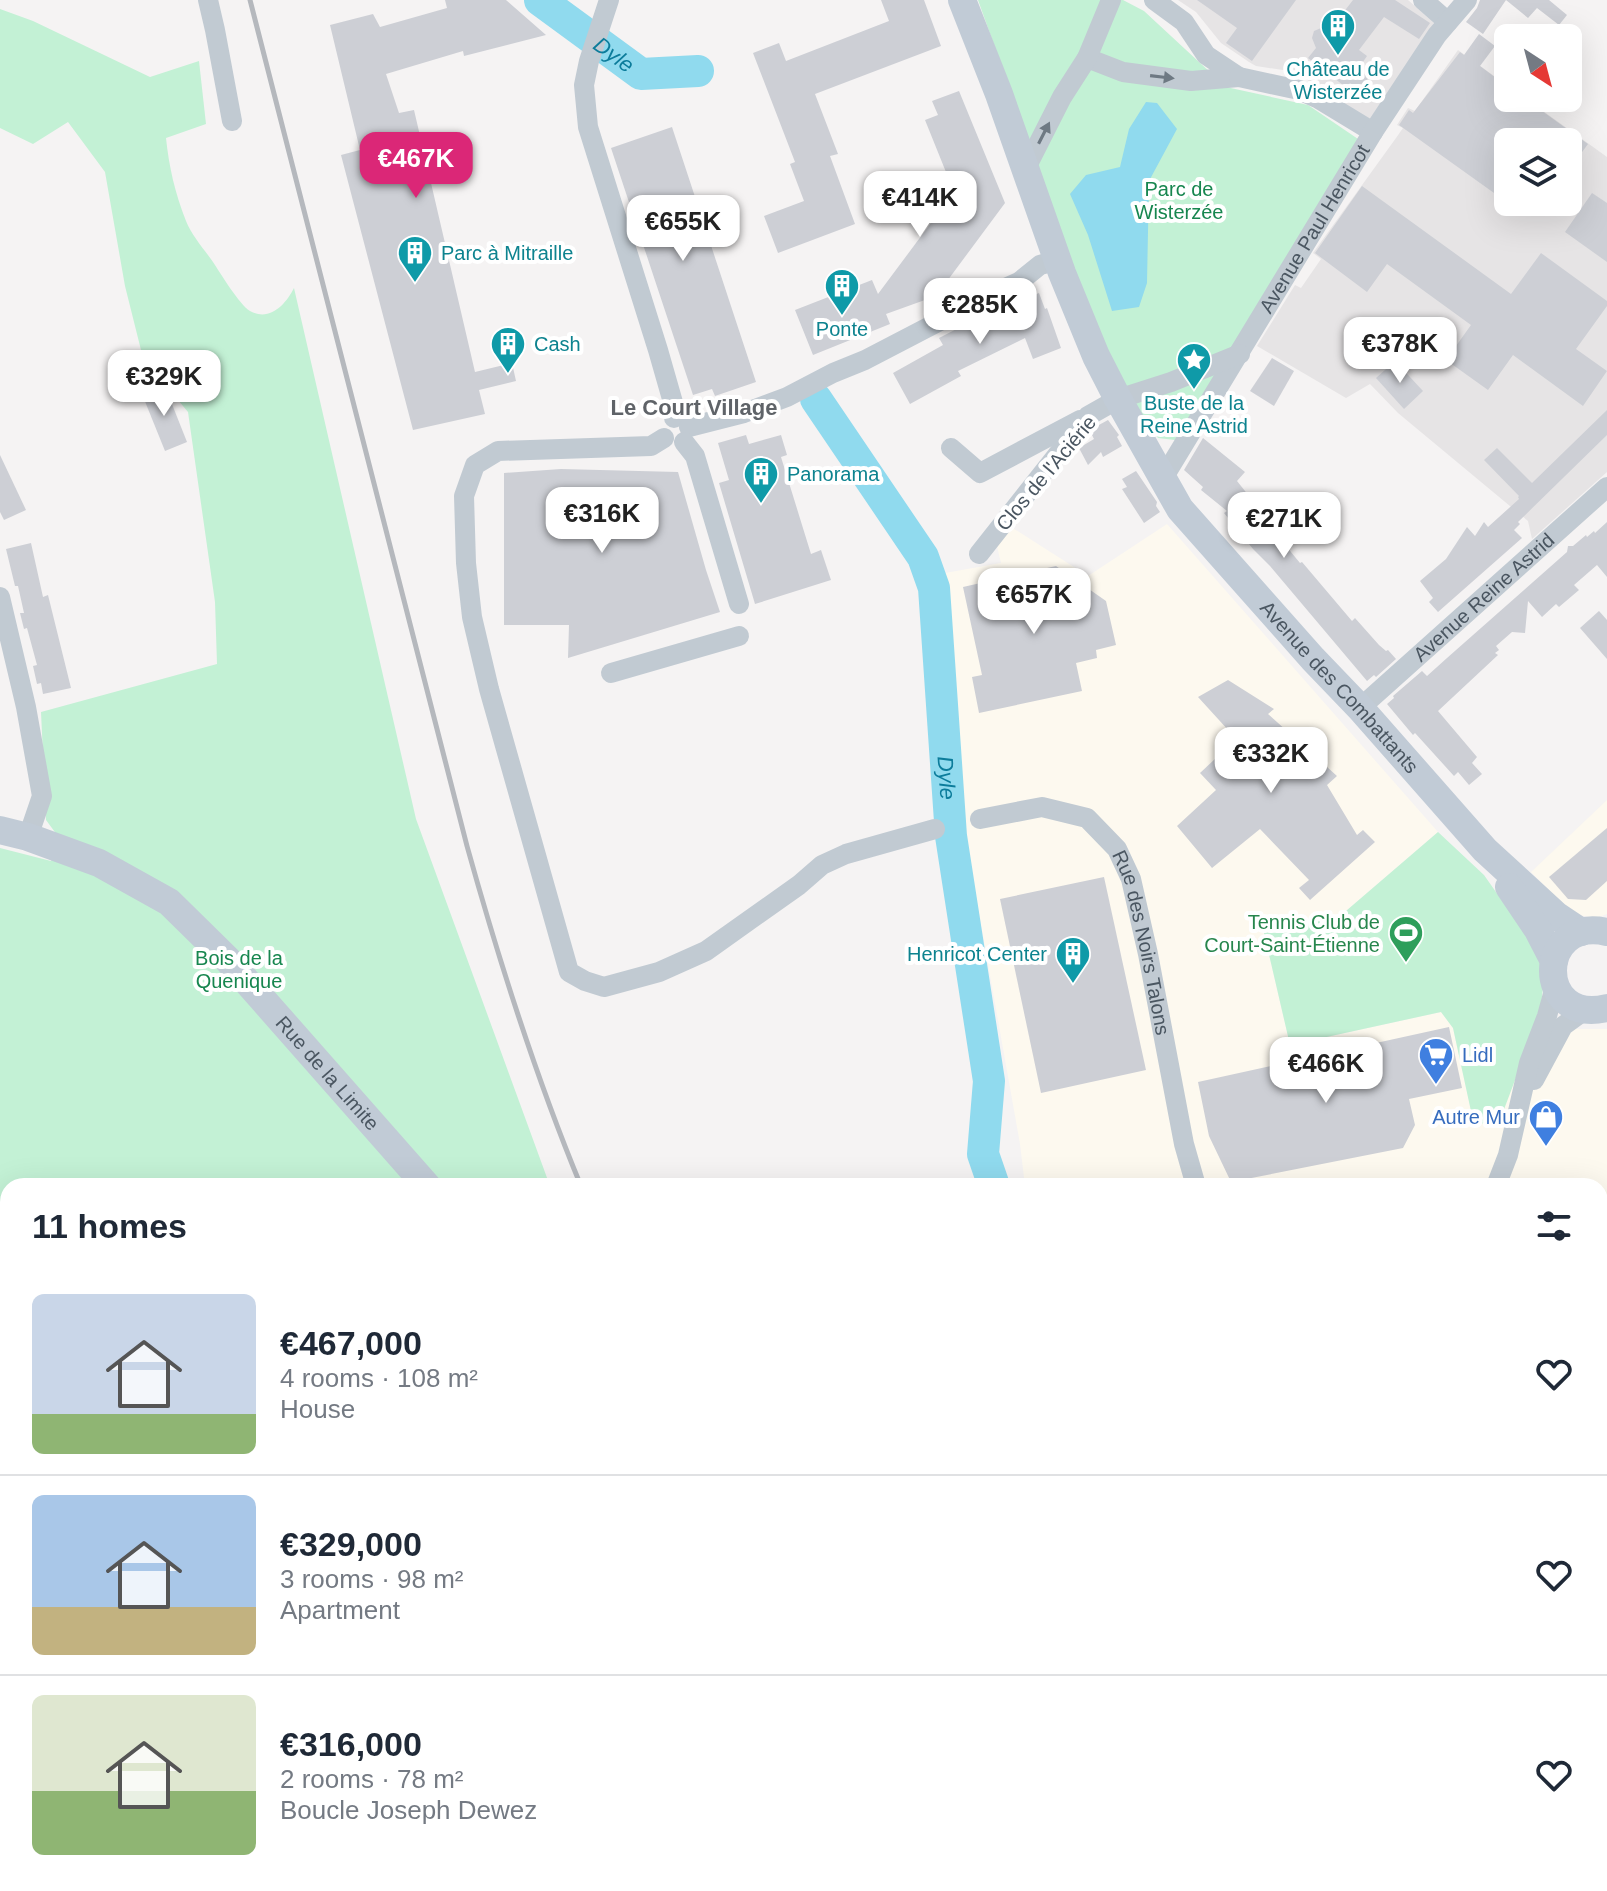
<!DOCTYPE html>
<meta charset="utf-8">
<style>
body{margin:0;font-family:Arial,sans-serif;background:#f6f6f7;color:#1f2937;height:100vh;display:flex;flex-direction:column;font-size:30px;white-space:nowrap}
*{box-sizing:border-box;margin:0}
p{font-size:26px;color:#747a83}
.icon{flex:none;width:44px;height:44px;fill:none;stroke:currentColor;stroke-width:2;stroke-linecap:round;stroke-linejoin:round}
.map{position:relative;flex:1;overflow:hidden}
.side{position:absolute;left:0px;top:1178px;width:1608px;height:714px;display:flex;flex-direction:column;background:#fff;border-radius:24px 24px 0 0;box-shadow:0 8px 32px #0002}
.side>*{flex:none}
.needle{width:52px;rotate:144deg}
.controls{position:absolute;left:1494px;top:24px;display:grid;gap:16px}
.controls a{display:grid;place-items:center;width:88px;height:88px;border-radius:12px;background:#fff;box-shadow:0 8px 32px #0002;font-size:40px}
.price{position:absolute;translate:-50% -68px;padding:0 18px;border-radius:16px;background:#fff;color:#222;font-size:26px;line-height:52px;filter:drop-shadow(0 2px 4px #0008)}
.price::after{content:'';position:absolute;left:50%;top:48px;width:24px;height:18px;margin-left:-12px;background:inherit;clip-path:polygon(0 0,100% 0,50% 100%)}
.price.current{background:#db2777;color:#fff}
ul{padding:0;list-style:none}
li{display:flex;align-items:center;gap:24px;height:200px;padding:0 32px}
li+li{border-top:2px solid #e0e1e3}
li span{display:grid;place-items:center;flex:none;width:224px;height:160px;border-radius:12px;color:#555}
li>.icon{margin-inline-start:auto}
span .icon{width:96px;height:96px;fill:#fffc;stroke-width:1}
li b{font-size:34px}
h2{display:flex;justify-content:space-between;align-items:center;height:96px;padding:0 32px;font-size:34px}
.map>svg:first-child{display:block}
.commercial{fill:#fdf9ef}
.education{fill:#e6e4e5;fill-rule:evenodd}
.green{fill:#c3f1d5}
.water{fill:#90daee}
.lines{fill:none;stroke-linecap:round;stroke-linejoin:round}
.river{stroke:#90daee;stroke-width:32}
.building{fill:#cdcfd5}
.street{stroke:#c1cad2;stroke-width:20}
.secondary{stroke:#c1cbd6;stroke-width:28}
.rail{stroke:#b5b8bd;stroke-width:5}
.oneway{fill:#6e7983}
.labels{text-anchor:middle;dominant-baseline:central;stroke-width:8;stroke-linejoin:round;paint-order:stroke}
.culture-label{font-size:20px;fill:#0d838f;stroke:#fff}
.park-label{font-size:20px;fill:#17864f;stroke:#fff}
.street-label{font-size:20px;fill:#4a5661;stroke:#fff}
.leisure-label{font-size:20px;fill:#27864d;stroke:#fff;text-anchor:end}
.shop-label{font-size:20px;fill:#366cbe;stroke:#fff;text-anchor:start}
.water-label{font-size:22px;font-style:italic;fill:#0c7c9b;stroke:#fff}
.neighbourhood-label{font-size:22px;font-weight:bold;fill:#5f6368;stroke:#fff}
</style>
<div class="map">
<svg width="1607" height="1891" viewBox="0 0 1607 1891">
<rect width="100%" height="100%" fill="#f5f3f3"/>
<g class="commercial">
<path d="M1167,524L1438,832L1339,917L1264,933L1290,1045L1441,1012L1453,1028L1474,1124L1540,1014L1577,1029H1607V1561L1600,1550V1186H1025L1020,1144L966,840L945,573L1001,563L996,542L1008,525L1088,576Z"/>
<path d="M1607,800V914L1596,918L1573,914L1531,872Z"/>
</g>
<g class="education">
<path d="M1178,0H1408L1434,23L1370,119L1340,103L1296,72L1256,66L1249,62L1221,43L1196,12Z"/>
<path d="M1458,50L1508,86V98H1525L1607,157V472L1532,539L1528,521L1398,413L1370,384L1346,398L1257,346L1295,285L1301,288L1321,259L1313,253L1396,138L1403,128L1397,125L1408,108L1415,111ZM1508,142H1568V202H1508Z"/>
</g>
<g class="green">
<path d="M978,0H1123L1144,11L1226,87L1308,105L1361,141L1175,440L1158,438L1139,411L1104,352Z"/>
<path d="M0,9L33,21L150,77L199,61L206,124L166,138C169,167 175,193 186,221C192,236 204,249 213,262C221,274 239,304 250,311C270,322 286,304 294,288L416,819L550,1186H8V1884H481L479,1891H0V848L51,861L60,839L46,820L41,712L217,664L215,602L188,412L143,358L125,286L105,172L68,122L33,144L0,128Z"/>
<path d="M1438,832L1484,875L1536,949L1544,979L1540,1014L1500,1120L1474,1125L1453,1028L1441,1012L1290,1045L1264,933L1339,917Z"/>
</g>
<path class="water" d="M1146,102L1157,103L1177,129L1149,181L1147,283L1139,307L1112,311L1088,235L1070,194L1086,175L1120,167L1129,129Z"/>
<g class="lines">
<g class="river">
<path id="s1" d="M540,0L641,74L698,71"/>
<path id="s2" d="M816,399L923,557L934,588L951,836L989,1081L983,1154L994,1186"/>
<path d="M1600,1650L1607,1656"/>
</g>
</g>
<g class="building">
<path d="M445,0H506L546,35L464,56L463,51L386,74L399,113L414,110L475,372L512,363L516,381L479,390L485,414L413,430L341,155L360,150L330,25L373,14L380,27L447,8Z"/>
<path d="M881,0H924L941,46L815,94L838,154L830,156L855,224L778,253L764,216L804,201L790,164L795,162L753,53L779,43L786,61L889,21Z"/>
<path d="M1197,0H1296L1252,61L1226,43L1237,28Z"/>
<path d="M1353,0H1395L1430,23L1419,39L1384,17L1359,50L1367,56L1358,69L1369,77L1352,101L1339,91L1343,85L1308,58L1316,48L1312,38L1314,31L1321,28L1333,26Z"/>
<path d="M1480,0H1549L1567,15L1559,25L1537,8L1528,18L1506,0L1483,34L1466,22L1477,8Z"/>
<path d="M1479,34L1495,46L1480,66L1508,87V98H1524L1588,144L1568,171V142H1508V203L1399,125L1409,110L1413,113L1460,52L1464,55Z"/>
<path d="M959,91L1005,203L936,296L886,314L890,324L813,355L795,310L872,280L878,294L954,192L925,120L938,115L932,101Z"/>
<path d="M672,127L756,382L715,396L712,389L693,395L611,148Z"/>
<path d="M1362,186L1511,294L1541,253L1607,301V306L1576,349L1607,371L1583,406L1513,355L1488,390L1446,360L1471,325L1387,264L1367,292L1315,253Z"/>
<path d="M1592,193L1607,203V262L1565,232Z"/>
<path d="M1039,293L1045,309L1047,308L1061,348L1033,359L1025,338L958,371L961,376L910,404L893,373L943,345L939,338L978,318Z"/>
<path d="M1272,358L1294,371L1274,406L1250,391Z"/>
<path d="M1395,361L1423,391L1404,409L1376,378Z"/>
<path d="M164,384L187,442L165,451L142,394Z"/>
<path d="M1607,410V435L1518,522L1520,524L1514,530L1522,538L1438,612L1429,602L1433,598L1420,581L1446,559L1467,527L1475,536L1484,522L1488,527L1519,499L1518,497L1519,496L1484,460L1497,448L1532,483Z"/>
<path d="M1108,420L1119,435L1117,437L1122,446L1103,457L1101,452L1088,465L1079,448L1094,439L1091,433L1097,426Z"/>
<path d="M746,435L749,444L781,435L787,455L781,457L811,554L821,550L831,580L755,604L719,483L729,480L718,443Z"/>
<path d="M1203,438L1245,472L1237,481L1265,516L1263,518L1300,563L1302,562L1352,621L1355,618L1379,645L1386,651L1388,650L1396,659L1376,677L1374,675L1367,681L1270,566L1253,549L1224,513L1227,511L1201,490L1203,487L1184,470Z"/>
<path d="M0,455L26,510L4,520L0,512Z"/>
<path d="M561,469L678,472L706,570L720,612L568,658L569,625H504V473Z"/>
<path d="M1136,471L1157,502L1156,506L1160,512L1144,523L1122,489L1127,487L1122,479Z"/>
<path d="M1607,522V577L1597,565L1574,585L1579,590L1559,607L1556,604L1542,617L1528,601L1525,633L1512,632L1496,646L1499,650L1495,653L1498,655L1438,711L1477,757L1472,763L1482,774L1469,785L1458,772L1454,776L1415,733L1413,735L1387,704L1394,698L1393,696L1422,671L1427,676L1447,658L1567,552L1568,546H1573L1586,535L1587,537L1594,531L1595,533Z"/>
<path d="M31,543L43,597L48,595L71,688L43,694L41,683L37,684L33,666L37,665L27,628L24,629L20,613H24L18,586H15L6,549Z"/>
<path d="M1056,566L1106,601L1116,645L1096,650L1097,658L1076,663L1082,691L979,713L972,677L982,675L963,587Z"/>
<path d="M1599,611L1607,620V659L1580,628Z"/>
<path d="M1228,680L1274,709L1268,714L1337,776L1327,785L1357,835L1363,830L1375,842L1310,900L1299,888L1309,880L1260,829L1212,868L1177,826L1216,790L1200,773L1232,743L1223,735L1229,731L1198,697Z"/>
<path d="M1607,828V881L1586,900L1568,899L1549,877Z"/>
<path d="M1104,877L1146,1070L1041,1093L1000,899Z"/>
<path d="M1449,1027L1462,1088L1409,1099L1415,1125L1403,1148L1231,1182L1209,1136L1198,1082Z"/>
</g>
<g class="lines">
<g class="street">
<path d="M208,0L215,30L232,121"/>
<path d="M609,0L589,61L584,85L588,127L658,350L674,406V418"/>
<path d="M1423,0L1448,22"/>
<path d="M1087,58L1123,72L1191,81L1239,77L1206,55L1184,22L1154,0"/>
<path d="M1239,77L1299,90L1317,98L1373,132"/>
<path d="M1025,170L1062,97L1087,58L1111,0"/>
<path d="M689,427L744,413L787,397L833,373L865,360L990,295L1019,282L1040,265L1058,260"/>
<path d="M664,438L651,446L498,451L475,465L464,496L466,563L472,617L489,689L569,972L585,981L604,987L659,972L706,951L799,885L822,865L846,854L935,829"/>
<path d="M684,442L695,456L739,604"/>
<path d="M951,448L980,473L1080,420"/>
<path id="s3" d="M1162,480L1373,132L1437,35L1467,0"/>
<path d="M979,554L1088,416L1118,399L1171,382L1240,354"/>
<path d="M0,597L26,707L42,796L28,837"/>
<path d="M611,673L739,636"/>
<path id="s4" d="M1360,708L1607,487"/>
<path id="s5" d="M980,819L1042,807L1087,818L1117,849L1131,879L1148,954L1184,1144L1196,1186"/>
<path d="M1534,1080L1563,1026L1585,1010"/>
<path d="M1496,1186L1508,1155L1529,1063L1547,1016L1555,987"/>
</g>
<g class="secondary">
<path id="s6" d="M962,0L999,94L1062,273L1096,356L1118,399L1180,509L1313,659L1360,708L1485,850L1557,916L1581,932"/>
<path id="s7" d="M0,830L28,837L99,863L169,902L227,959L427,1186"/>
<path d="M1509,887L1538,930L1554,961"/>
<path d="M1607,932C1535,916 1535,1026 1607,1008"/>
<path d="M667,1884L670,1891"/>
</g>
<g class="rail">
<path d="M250,0L467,846C499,961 535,1075 581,1186"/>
<path d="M1022,1884L1027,1891"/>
</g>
</g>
<defs><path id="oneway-solid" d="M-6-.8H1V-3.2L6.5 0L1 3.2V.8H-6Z" transform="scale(2)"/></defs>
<g class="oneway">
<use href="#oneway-solid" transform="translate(1162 77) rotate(7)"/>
<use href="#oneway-solid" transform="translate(1044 133) rotate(-63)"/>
</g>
<defs>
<symbol id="building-pin" viewBox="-11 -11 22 30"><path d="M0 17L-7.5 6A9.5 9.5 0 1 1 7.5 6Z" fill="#0f9aa8" stroke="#fff"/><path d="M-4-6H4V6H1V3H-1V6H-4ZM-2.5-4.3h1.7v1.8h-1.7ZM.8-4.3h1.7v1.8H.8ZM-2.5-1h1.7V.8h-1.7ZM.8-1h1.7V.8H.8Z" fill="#fff"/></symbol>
<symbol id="sight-pin" viewBox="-11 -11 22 30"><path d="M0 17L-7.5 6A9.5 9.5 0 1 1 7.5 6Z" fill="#0f9aa8" stroke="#fff"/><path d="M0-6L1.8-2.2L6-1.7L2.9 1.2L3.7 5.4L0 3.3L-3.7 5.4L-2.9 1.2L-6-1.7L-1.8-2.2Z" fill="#fff"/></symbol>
<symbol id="stadium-pin" viewBox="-11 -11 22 30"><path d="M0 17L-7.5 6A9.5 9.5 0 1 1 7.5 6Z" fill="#2e9e5b" stroke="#fff"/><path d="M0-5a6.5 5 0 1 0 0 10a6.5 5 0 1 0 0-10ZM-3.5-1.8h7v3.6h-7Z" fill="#fff"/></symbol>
<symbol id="supermarket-pin" viewBox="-11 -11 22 30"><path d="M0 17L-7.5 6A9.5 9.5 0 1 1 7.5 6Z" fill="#3f7fe0" stroke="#fff"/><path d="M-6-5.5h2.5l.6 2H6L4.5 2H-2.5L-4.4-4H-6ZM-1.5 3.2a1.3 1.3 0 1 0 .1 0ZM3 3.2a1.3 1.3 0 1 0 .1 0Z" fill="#fff"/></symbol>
<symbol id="shop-pin" viewBox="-11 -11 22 30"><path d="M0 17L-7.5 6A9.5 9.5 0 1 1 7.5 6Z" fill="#3f7fe0" stroke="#fff"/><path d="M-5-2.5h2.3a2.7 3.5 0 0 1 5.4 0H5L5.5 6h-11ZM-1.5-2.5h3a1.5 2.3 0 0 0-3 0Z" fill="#fff"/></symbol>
</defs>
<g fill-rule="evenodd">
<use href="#building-pin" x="1318" y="6" width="40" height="54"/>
<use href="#building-pin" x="395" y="233" width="40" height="54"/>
<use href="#building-pin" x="822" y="266" width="40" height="54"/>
<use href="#building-pin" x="488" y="324" width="40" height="54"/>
<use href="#sight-pin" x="1174" y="340" width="40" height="54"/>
<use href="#building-pin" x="741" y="454" width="40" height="54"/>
<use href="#stadium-pin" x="1386" y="913" width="40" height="54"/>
<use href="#building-pin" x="1053" y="934" width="40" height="54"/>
<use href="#supermarket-pin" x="1416" y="1035" width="40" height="54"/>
<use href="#shop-pin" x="1526" y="1097" width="40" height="54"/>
</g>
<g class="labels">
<g class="culture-label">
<text x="1338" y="69">Château de<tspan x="1338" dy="23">Wisterzée</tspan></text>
<text x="441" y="253" text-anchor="start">Parc à Mitraille</text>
<text x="842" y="329">Ponte</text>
<text x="534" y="344" text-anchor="start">Cash</text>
<text x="1194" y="403">Buste de la<tspan x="1194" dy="23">Reine Astrid</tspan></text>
<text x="787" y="474" text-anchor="start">Panorama</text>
<text x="1047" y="954" text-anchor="end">Henricot Center</text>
</g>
<g class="park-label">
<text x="1179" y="189">Parc de<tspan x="1179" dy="23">Wisterzée</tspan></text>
<text x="239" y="958">Bois de la<tspan x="239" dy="23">Quenique</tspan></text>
</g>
<g class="street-label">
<text stroke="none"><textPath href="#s3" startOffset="294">Avenue Paul Henricot</textPath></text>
<text transform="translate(1046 473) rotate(-50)">Clos de l'Aciérie</text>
<text stroke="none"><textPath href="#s4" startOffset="166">Avenue Reine Astrid</textPath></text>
<text stroke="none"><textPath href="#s6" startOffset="794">Avenue des Combattants</textPath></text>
<text stroke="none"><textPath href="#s5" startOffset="250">Rue des Noirs Talons</textPath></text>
<text stroke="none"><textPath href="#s7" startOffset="418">Rue de la Limite</textPath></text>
</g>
<g class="leisure-label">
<text x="1380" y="922">Tennis Club de<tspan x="1380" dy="23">Court-Saint-Étienne</tspan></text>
</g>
<g class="shop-label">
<text x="1462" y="1055">Lidl</text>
<text x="1520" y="1117" text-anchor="end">Autre Mur</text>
</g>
<g class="water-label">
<text stroke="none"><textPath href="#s1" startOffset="92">Dyle</textPath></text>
<text stroke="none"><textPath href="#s2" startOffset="414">Dyle</textPath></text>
</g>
<g class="neighbourhood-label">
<text x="694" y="407">Le Court Village</text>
</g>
</g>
</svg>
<div class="controls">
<a><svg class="needle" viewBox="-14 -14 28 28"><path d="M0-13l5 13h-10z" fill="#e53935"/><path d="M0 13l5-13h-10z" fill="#747a83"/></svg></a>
<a><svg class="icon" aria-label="layers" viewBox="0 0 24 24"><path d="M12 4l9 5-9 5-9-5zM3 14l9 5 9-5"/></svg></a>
</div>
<b class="price current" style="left:416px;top:200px">€467K</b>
<b class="price" style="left:920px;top:239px">€414K</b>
<b class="price" style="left:683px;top:263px">€655K</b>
<b class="price" style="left:980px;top:346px">€285K</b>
<b class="price" style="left:1400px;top:385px">€378K</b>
<b class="price" style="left:164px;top:418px">€329K</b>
<b class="price" style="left:602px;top:555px">€316K</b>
<b class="price" style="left:1284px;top:560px">€271K</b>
<b class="price" style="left:1034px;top:636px">€657K</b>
<b class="price" style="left:1271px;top:795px">€332K</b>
<b class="price" style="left:1326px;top:1105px">€466K</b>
<section class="side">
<h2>11 homes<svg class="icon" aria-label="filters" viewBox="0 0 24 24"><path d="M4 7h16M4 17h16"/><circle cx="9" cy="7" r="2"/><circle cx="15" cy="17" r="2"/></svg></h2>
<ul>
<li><span style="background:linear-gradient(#c9d6e8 75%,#8fb573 0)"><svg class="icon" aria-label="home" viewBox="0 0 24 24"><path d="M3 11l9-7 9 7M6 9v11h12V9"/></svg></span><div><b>€467,000</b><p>4 rooms · 108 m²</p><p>House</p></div><svg class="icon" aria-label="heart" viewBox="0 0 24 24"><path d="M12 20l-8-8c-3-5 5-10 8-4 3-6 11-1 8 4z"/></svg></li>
<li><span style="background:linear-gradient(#a9c7e8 70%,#c2b280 0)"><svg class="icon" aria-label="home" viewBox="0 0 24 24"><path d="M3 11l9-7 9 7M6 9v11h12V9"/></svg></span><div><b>€329,000</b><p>3 rooms · 98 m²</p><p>Apartment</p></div><svg class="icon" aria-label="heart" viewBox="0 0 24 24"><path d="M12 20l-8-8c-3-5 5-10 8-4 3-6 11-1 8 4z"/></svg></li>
<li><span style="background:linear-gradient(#dfe7d0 60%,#8fb573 0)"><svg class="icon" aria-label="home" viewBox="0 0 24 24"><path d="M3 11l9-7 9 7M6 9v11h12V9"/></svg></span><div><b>€316,000</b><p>2 rooms · 78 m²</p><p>Boucle Joseph Dewez</p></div><svg class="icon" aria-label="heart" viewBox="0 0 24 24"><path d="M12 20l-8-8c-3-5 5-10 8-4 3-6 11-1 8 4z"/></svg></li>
</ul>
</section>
</div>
